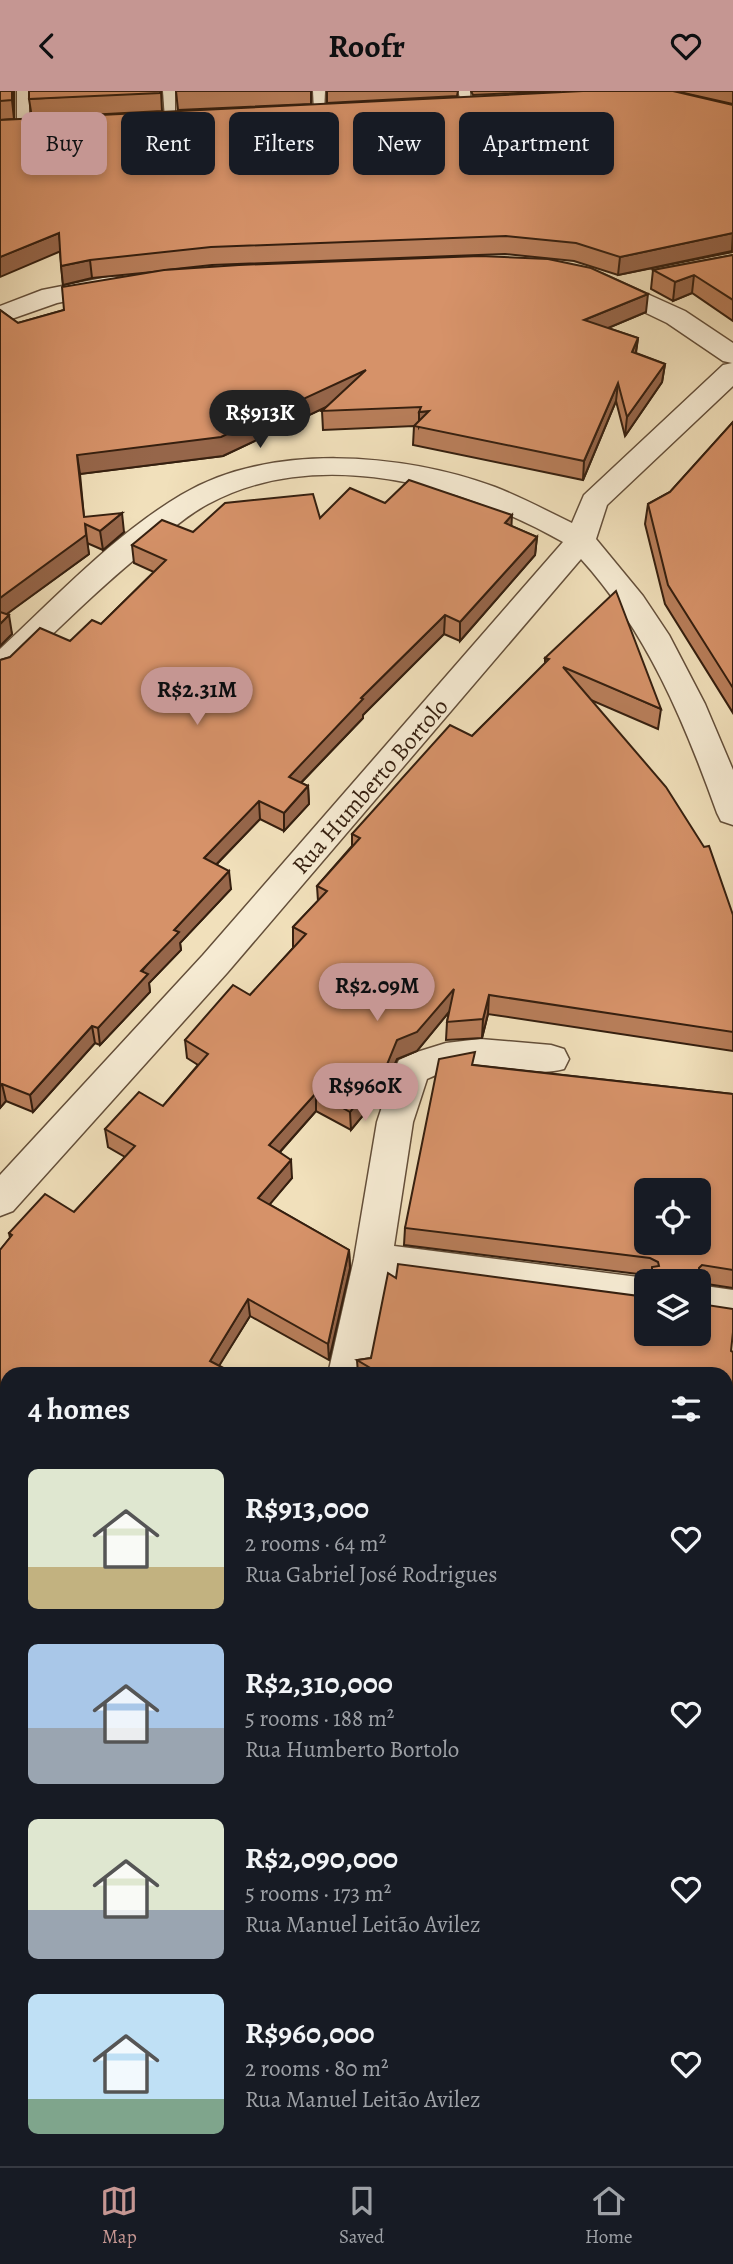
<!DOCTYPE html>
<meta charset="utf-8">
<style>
body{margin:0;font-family:Alegreya,serif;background:#20242c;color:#f1f3f6;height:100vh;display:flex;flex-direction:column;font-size:26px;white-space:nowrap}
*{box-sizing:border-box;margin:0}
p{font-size:23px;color:#9ea1a6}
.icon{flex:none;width:38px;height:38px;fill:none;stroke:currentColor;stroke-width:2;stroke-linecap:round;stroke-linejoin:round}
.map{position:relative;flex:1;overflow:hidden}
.details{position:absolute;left:0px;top:1276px;width:733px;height:800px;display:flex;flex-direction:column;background:#171b24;border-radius:21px 21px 0 0;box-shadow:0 4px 10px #0003}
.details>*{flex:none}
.hud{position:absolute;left:21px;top:21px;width:691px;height:63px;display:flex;gap:14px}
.tools{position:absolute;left:634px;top:1087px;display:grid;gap:14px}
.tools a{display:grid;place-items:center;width:77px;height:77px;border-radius:10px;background:#171b24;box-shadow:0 4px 10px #0003;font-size:35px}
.price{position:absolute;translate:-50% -60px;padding:0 16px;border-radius:24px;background:#c59692;color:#111;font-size:23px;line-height:46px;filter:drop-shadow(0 2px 4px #0008)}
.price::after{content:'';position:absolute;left:50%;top:42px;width:21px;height:16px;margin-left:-10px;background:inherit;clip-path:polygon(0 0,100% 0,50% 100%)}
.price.active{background:#222;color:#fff}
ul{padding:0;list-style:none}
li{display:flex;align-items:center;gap:21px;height:175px;padding:0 28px}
li span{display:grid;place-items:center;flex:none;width:196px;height:140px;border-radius:10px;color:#555}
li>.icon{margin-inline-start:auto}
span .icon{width:84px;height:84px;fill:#fffc;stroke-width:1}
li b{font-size:30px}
h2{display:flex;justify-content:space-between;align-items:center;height:84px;padding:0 28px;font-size:30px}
.tag{padding:0 24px;border-radius:10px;background:#171b24;box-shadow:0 4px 10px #0003;font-size:24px;line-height:63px}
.tag.active{background:#c59692;color:#111}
header{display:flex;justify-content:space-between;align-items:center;height:91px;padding:0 28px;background:#c59692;color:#111;font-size:32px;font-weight:700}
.tab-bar{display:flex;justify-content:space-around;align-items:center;height:98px;border-top:2px solid #363941;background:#171b24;font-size:19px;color:#9ea1a6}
.tab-bar a{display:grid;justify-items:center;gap:4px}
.tab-bar .active{color:#c59692}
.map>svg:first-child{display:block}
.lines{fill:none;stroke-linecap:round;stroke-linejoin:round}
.service-casing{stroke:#644f3a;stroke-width:3}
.minor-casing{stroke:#644f3a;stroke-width:3}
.service{fill:#f6ebd3;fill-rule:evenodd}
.minor{fill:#f6ebd3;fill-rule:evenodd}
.wall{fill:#b87e5a;stroke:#351f0f;stroke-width:2}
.shaded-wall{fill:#96664a;stroke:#351f0f;stroke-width:2}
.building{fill:#d69269;stroke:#351f0f;stroke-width:2;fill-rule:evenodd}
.labels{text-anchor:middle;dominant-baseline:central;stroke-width:5;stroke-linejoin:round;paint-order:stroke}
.street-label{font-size:24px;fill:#351f0f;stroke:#f6ebd3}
</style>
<header><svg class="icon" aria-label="back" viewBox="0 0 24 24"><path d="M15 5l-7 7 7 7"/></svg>Roofr<svg class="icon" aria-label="heart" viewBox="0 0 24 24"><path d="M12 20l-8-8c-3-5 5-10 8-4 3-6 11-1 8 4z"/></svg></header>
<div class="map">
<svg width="733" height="2075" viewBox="0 0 733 2075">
<rect width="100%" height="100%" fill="#f1e0bb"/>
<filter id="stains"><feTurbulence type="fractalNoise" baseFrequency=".00286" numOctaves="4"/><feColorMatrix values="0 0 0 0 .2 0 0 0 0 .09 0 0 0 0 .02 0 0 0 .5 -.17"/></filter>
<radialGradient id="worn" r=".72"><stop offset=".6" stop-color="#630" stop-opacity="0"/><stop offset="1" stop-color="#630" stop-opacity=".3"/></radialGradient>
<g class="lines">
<defs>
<g id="service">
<path d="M17,0H29V37L23,40L17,37Z"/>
<path d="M163,0H175V30L165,28Z"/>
<path d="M313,0H325L324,22L314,20Z"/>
<path d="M458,0H470L471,17H463Z"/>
</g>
<g id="minor">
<path d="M603,183L685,220L733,252V295L607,414L596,448L643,505L669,544L705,613L733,679V734L721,730L717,722C684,630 647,541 581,468L227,882L13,1120L0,1125V1084L203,864L563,451C461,393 317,354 208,413C187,424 170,440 152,454C102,494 57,539 11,583L0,587V558C57,505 114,444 181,404C269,351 403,362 495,396C521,406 547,420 572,432L584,404L723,274L732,272L723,270L667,232L594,197L590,191L594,185Z"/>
<path d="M113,185L122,187L126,193L122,199L57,212L0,232V215L42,199Z"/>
<path d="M480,948L551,954L564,958L569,968L564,978C547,983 532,980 514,978C484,975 455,975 427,988L413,1031L394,1155L646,1187L653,1190H646V1221L388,1186L368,1283H328L354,1168L377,1031L394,979L399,969L417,961L446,952Z"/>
<path d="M698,1194L733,1199V1233L698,1228Z"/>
<path d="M7,1817V1912L0,1913V1819Z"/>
<path d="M150,2068H200L199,2075H149Z"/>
</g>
</defs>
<use href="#service" class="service-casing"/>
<use href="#minor" class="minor-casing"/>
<use href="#service" class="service"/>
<use href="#minor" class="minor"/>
</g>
<g class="wall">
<path d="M0,0H14V28L0,29Z"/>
<path d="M161,0L162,20L32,27L29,8Z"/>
<path d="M176,0H311V13L178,19Z"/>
<path d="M327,0H458L457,5L327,12Z"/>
<path d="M471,0H561L473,4Z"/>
<path d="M675,0H733V13Z"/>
<path d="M733,14V161L618,184L574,170L505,163L212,174L166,179L646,221L608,237L638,247L636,262L665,273L662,291L625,345L616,310L583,389L413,354L414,335L323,339L322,320L326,316L223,365L80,383L84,426L124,441L103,459L87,452L89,463L6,523L12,543L0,555V219L18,232L64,219L163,180L92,187L63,194L60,161L0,29Z"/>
<path d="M733,164V230L692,202L673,210L651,198L653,179Z"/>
<path d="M733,331V622L665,513L645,433L648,413L670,401Z"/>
<path d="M385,412L511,435L537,446L535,464L460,550L444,543L363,624V627L301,692L308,695L309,713L284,740L260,728L217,773L231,798L180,852L181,859L149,892L150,901L100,954L95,952L33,1021L6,1010L0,1017V569L70,550L101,533L154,481L134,472L132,454L193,441L320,427Z"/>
<path d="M545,567L661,618L658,638L591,609L733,824V960L488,923L482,947L446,949L447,931L449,921L417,960L397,968L383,1000L351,1039L316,1020L280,1061L292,1087L269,1113L349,1159L350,1177L329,1269L250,1225L219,1274L7,1283V1698L0,1694V1159L10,1147L9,1142L74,1121L125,1066L108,1056L105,1038L163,1015L198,974L187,967L185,949L250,904L294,856H293V836L318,810L317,795L352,755V743L472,645L545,573Z"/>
<path d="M474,974L733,1003V1197L700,1192V1213L731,1260L733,1261V1539L726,1537V1283H358L357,1269L371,1267L396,1187L646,1242L698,1190H649L650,1186L646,1184L404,1154L405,1137Z"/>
</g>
<g class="shaded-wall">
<path d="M12,0H14V28L12,9Z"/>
<path d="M59,142L61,160L0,186V166Z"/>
<path d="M733,142L732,160L618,184L620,166Z"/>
<path d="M90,169L92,187L63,194L61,175Z"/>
<path d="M694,184L692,202L673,210L675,191Z"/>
<path d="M648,203L646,221L582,248L584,229Z"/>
<path d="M638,247L635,266L632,261Z"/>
<path d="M665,273L662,291L625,345L627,326Z"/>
<path d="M366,279V297L223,365L80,383L77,364Z"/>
<path d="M618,292L616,310L583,389L584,370Z"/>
<path d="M429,320L419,336V321Z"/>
<path d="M122,422L124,441L103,459L100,440Z"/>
<path d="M512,424L511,443L505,432Z"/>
<path d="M85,433L89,463L0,528V507Z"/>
<path d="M537,446L535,464L460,550V531Z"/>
<path d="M9,524L12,543L0,555V533Z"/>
<path d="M445,524L444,543L363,624V627L289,704V686L361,607Z"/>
<path d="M308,695L309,713L284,740V722Z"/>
<path d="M259,710L260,728L205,785L204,767Z"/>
<path d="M229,780L231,798L180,852L181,859L149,892L150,901L100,954L98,937L174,839Z"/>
<path d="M454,898L453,916L417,960L397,968L383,1000L351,1039L350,1021L397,949Z"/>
<path d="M489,904L488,923L482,947L483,928Z"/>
<path d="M92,935L95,952L33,1021L30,1004Z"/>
<path d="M2,993L6,1010L0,1017V995Z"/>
<path d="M316,1002V1020L270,1072L269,1054Z"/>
<path d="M291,1069L292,1087L260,1125L258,1107Z"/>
<path d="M349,1159L350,1177L329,1269L328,1253Z"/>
<path d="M248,1208L250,1225L214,1283L210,1270Z"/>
<path d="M0,1755L5,1766L0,1772Z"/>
<path d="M71,2068H80L77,2075H69V2074Z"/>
</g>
<g class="building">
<path d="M0,0H12V9L0,10Z"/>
<path d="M29,0H160V2L29,8Z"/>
<path d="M583,0H673L733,14V142L620,166L576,152L506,145L211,156L90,169L61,175L59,142L0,166V29Z"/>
<path d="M733,164V209L694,184L675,191L653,179Z"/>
<path d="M480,165L548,168L591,177L648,203L584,229L638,247L632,261L665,273L627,326L618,292L584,370L414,335L429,320L419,321L421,316L322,320L366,279L221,346L77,364L84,426L122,422L100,440L85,433L86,444L0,507V219L18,232L64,219L62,196L164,179L239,174Z"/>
<path d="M733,331V597L668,494L648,413L670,401Z"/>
<path d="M409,389L512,424L505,432L537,446L460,531L445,524L361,607L363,608L289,686L308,695L284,722L259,710L204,767L229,780L174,839L179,841L141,880L148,883L98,937L92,935L30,1004L2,993L0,995V569L10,566L40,537L70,550L92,529L101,533L166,469L132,454L162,429L193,441L225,412L313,403L320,427L350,397L385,412Z"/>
<path d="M616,500L661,618L563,576L666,696L704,756L709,755L733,824V941L489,904L483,928L447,931L454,898L417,941L397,949L384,981L350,1021L316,1002L269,1054L291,1069L258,1107L349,1159L328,1253L248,1208L210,1270L235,1283H7V1687L0,1684V1159L12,1144L9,1142L45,1103L74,1121L135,1055L105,1038L139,1001L163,1015L208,963L185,949L233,894L250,904L306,843L293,836L327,800L317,795L360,747L352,743L450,634L472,645L549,568L545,567Z"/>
<path d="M0,521L9,524L0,533Z"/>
<path d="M475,961L472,974L733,1003V1179L702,1174L699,1177L700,1213L733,1218V1241L731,1260L733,1261V1523L726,1522V1283H371L372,1278L357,1269L371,1267L388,1182L396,1187L398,1173L646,1206V1242H698V1190H652V1176L659,1175L658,1171L650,1167L405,1137L439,968ZM646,1099H698V1152H646Z"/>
<path d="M726,1644H730L726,1690Z"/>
<path d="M0,1978L7,1981V2068H71L69,2074L73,2075H0Z"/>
<path d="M257,2068H700V2075H256Z"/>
</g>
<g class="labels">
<g class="street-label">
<text transform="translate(370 695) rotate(-49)">Rua Humberto Bortolo</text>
</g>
</g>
<rect width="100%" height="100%" filter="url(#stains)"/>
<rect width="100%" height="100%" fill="url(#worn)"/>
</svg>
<div class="tools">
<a><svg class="icon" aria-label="locate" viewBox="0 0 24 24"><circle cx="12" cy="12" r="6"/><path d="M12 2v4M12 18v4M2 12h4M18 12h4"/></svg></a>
<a><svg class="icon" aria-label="layers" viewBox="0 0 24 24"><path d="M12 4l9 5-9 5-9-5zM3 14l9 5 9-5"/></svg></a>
</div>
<b class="price active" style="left:260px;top:359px">R$913K</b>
<b class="price" style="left:197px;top:636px">R$2.31M</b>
<b class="price" style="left:377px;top:932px">R$2.09M</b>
<b class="price" style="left:365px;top:1032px">R$960K</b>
<div class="hud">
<a class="tag active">Buy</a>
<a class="tag">Rent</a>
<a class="tag">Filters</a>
<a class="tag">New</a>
<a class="tag">Apartment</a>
</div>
<section class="details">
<h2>4 homes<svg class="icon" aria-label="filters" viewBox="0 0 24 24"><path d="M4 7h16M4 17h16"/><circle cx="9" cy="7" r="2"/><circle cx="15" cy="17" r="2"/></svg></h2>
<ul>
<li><span style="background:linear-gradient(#dfe7d0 70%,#c2b280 0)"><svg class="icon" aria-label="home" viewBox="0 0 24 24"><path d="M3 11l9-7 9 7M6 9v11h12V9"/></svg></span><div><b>R$913,000</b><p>2 rooms · 64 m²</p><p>Rua Gabriel José Rodrigues</p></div><svg class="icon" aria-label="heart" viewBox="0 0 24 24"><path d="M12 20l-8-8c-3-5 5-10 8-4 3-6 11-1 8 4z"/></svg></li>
<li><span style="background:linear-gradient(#a9c7e8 60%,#9aa5b1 0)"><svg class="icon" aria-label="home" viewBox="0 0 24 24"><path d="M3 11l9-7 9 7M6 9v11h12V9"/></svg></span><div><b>R$2,310,000</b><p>5 rooms · 188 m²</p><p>Rua Humberto Bortolo</p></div><svg class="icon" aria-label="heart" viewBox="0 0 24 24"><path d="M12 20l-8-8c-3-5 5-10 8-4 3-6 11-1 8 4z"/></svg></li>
<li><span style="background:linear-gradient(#dfe7d0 65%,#9aa5b1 0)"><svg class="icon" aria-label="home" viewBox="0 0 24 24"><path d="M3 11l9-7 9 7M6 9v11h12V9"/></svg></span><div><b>R$2,090,000</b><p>5 rooms · 173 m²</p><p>Rua Manuel Leitão Avilez</p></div><svg class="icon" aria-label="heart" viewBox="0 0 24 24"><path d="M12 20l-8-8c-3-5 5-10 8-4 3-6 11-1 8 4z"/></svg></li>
<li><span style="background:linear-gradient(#bfe0f5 75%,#7fa58c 0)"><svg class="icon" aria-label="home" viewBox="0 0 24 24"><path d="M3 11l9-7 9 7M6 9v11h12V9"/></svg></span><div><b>R$960,000</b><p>2 rooms · 80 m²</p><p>Rua Manuel Leitão Avilez</p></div><svg class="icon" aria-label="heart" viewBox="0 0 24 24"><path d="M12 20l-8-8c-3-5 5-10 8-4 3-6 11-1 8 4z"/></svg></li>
</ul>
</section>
</div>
<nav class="tab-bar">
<a class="active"><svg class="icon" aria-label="map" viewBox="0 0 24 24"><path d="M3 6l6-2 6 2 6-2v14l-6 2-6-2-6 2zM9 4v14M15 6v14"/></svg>Map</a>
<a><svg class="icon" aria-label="saved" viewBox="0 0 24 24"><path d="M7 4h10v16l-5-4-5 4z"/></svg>Saved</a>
<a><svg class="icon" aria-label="home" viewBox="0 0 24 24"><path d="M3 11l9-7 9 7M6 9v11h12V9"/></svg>Home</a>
</nav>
